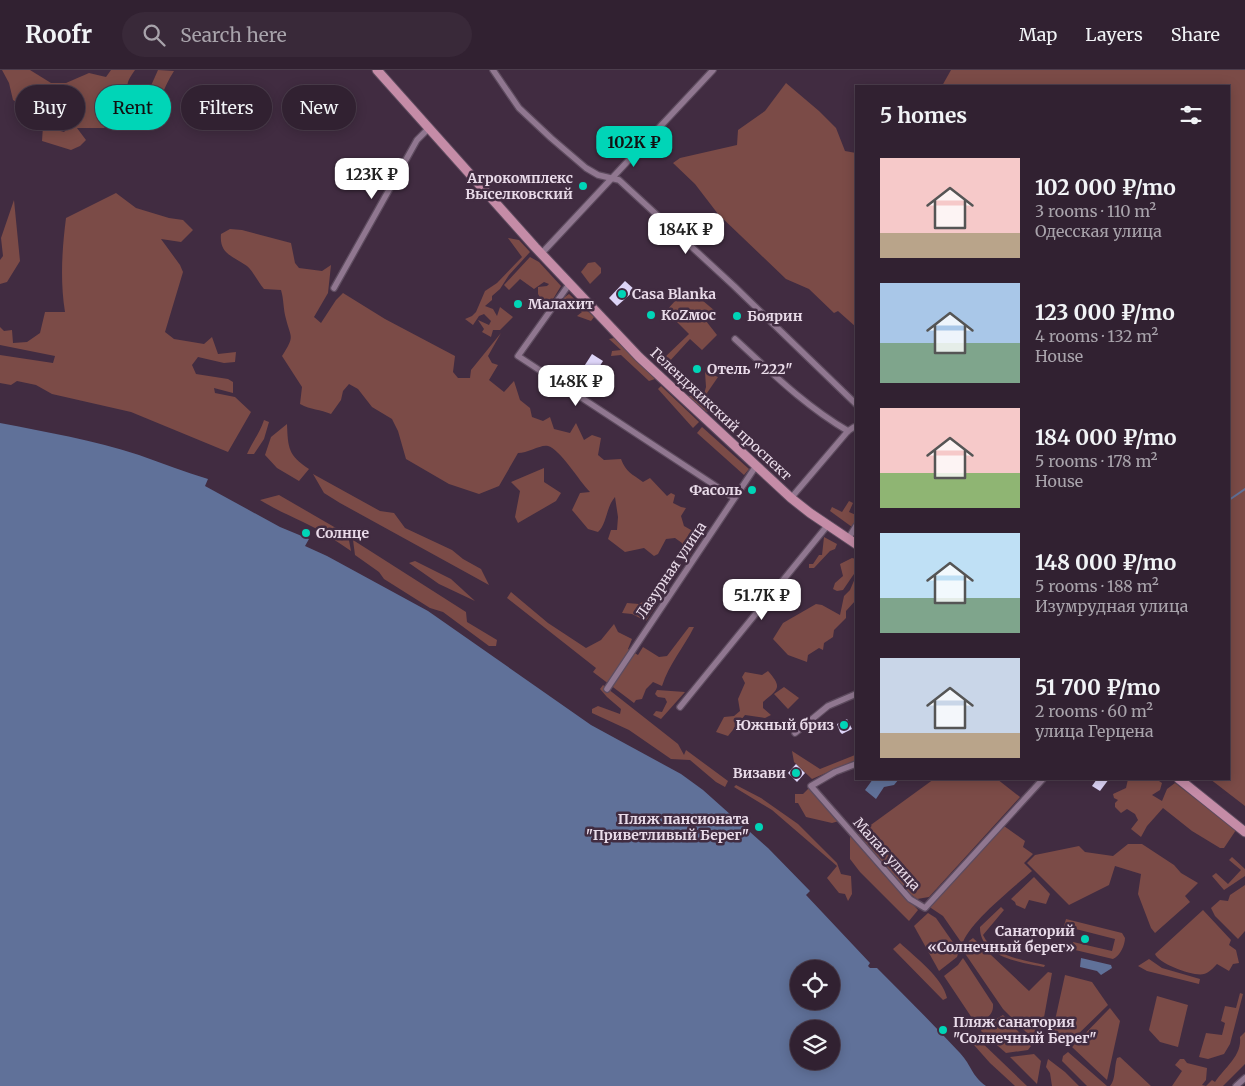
<!DOCTYPE html>
<meta charset="utf-8">
<style>
body{margin:0;font-family:Merriweather,serif;background:#392939;color:#f1f3f6;height:100vh;display:flex;flex-direction:column;font-size:19px;white-space:nowrap}
*{box-sizing:border-box;margin:0}
p{font-size:16px;color:#a8a3ab}
.icon{flex:none;width:28px;height:28px;fill:none;stroke:currentColor;stroke-width:2;stroke-linecap:round;stroke-linejoin:round}
.map{position:relative;flex:1;overflow:hidden}
.drawer{position:absolute;left:855px;top:15px;width:375px;height:695px;display:flex;flex-direction:column;background:#312131;border-radius:0px;box-shadow:0 2px 12px #0003,0 0 0 1px #4c3e4d}
.drawer>*{flex:none}
.top-card{position:absolute;left:15px;top:15px;width:475px;height:45px;display:flex;gap:10px}
.fabs{position:absolute;left:790px;top:890px;display:grid;gap:10px}
.fabs a{display:grid;place-items:center;width:50px;height:50px;border-radius:50%;background:#312131;box-shadow:0 2px 12px #0003,0 0 0 1px #4c3e4d;font-size:25px}
.price{position:absolute;translate:-50% -42px;padding:0 11px;border-radius:10px;background:#fff;color:#222;font-size:16px;line-height:32px;filter:drop-shadow(0 1px 2px #0008)}
.price::after{content:'';position:absolute;left:50%;top:30px;width:15px;height:11px;margin-left:-8px;background:inherit;clip-path:polygon(0 0,100% 0,50% 100%)}
.price.on{background:#00d5b7;color:#111}
ul{padding:0;list-style:none}
li{display:flex;align-items:center;gap:15px;height:125px;padding:0 25px}
li span{display:grid;place-items:center;flex:none;width:140px;height:100px;border-radius:0px;color:#555}
li>.icon{margin-inline-start:auto}
span .icon{width:60px;height:60px;fill:#fffc;stroke-width:1}
li b{font-size:21px}
h2{display:flex;justify-content:space-between;align-items:center;height:60px;padding:0 25px;font-size:21px}
.chip{padding:0 18px;border-radius:22px;background:#312131;box-shadow:0 2px 12px #0003,0 0 0 1px #4c3e4d;font-size:18px;line-height:45px}
.chip.on{background:#00d5b7;color:#111}
header{display:flex;align-items:center;gap:30px;box-sizing:border-box;height:70px;padding:0 25px;background:#312131;border-bottom:1px solid #4c3e4d}
header strong{font-size:24px}
nav{display:flex;gap:28px;margin-inline-start:auto;font-size:18px}
.search{width:350px;height:45px;background:#392939;display:flex;align-items:center;gap:12px;box-sizing:border-box;padding:0 18px;border-radius:28px;color:#a8a3ab;font-size:19px}
.map>svg:first-child{display:block}
.green{fill:#7b4b47}
.water{fill:#607199;fill-rule:evenodd}
.lines{fill:none;stroke-linecap:round;stroke-linejoin:round}
.stream{stroke:#607199;stroke-width:2}
.building{fill:#ddd4f7}
.minor-casing{stroke:#5d4b5e;stroke-width:8}
.primary-casing{stroke:#5d4b5e;stroke-width:11}
.minor{stroke:#907790;stroke-width:5.5}
.primary{stroke:#c58ca7;stroke-width:9}
.poi-dot{fill:#00d5b7;stroke:#412c41;stroke-width:2}
.labels{text-anchor:middle;dominant-baseline:central;stroke-width:5;stroke-linejoin:round;paint-order:stroke}
.poi-label{font-size:14px;font-weight:bold;fill:#e9dbe9;stroke:#412c41;text-anchor:start}
.street-label{font-size:14px;fill:#e9dbe9;stroke:#412c41}
</style>
<header>
<strong>Roofr</strong>
<div class="search"><svg class="icon" aria-label="search" viewBox="0 0 24 24"><circle cx="10" cy="10" r="6"/><path d="M15 15l6 6"/></svg>Search here</div>
<nav><a>Map</a><a>Layers</a><a>Share</a></nav>
</header>
<div class="map">
<svg width="1245" height="1016" viewBox="0 0 1245 1016">
<rect width="100%" height="100%" fill="#412c41"/>
<g class="green">
<path d="M2,0H30L51,13H66L89,3L106,7L111,0H135C126,13 128,11 127,26C125,39 114,49 104,58H77L86,70L80,76L71,80L42,71L43,56L64,62L70,56L62,45L60,36L47,30L26,38L13,30L9,13Z"/>
<path d="M158,0L174,1C162,19 157,41 148,61L147,56L150,18Z"/>
<path d="M951,0H1245V736L1210,709H1229V16H942Z"/>
<path d="M786,13L819,41L836,58L845,81L856,83V257L838,241L834,243L809,219L786,209L718,144L695,114L673,93L680,88L737,75L738,60L765,41Z"/>
<path d="M116,123L136,138L169,148L183,150L193,160L181,172L161,169L180,195L183,202L165,262L174,269L204,274L212,267L218,284L236,282L235,292L224,293L198,287L192,295L196,304L228,309L233,312V323L214,318L215,323L235,327L251,342L228,382L131,342L52,324L36,315L17,311L11,315L0,313V285L53,293L55,286L0,275V257L4,261L12,260L13,273L27,272L40,263L45,242H65C60,211 62,179 66,148Z"/>
<path d="M14,130L20,191L7,212L0,214V190L3,186L1,168Z"/>
<path d="M230,159L242,160L291,173L295,193L299,198L322,201L331,195L328,223L314,247L321,253L336,230L343,223L385,249L455,286L453,302L458,308H470L471,300L501,263L488,286L492,293L498,295L489,310L504,322L514,311L520,330L530,338L532,347L543,351L550,347L554,359L570,363L576,353L584,370L592,365L601,368L598,385L604,390L621,389C626,402 632,404 643,412L650,408L667,426L671,423L675,425L673,433L681,437L686,438L681,446L684,456L691,460L709,457L686,491L682,473L675,468L666,469L658,484L654,486L644,478L625,482L608,469L611,460H617L618,447L615,427C606,437 607,454 598,462L588,459L572,440L580,423L590,422C580,412 559,378 548,376C541,374 528,383 518,383L499,416L479,424L449,414L406,389L398,361L392,349L372,337L358,319L349,314L343,321L341,330L331,344C320,339 311,340 300,334L302,317L282,286C295,265 291,269 286,249C283,239 284,230 281,220L264,219C258,212 253,201 247,196C233,186 219,184 221,164Z"/>
<path d="M508,168L519,170L530,182L509,205L500,219L492,226V230L485,236L493,239L497,246L500,237L513,247L500,260H493L491,267L482,262L484,259L478,250L489,255L491,251L484,244L479,246L473,255L465,249L472,246L476,242L485,221L497,213L522,187Z"/>
<path d="M530,187L539,192L561,216L547,239L538,224V217L547,216L549,214L544,212L534,219L520,209L509,220L504,215Z"/>
<path d="M595,192L601,198V203L590,214L581,202L588,193Z"/>
<path d="M684,221L696,225L715,241L706,251L717,265L702,280L690,269L668,293L663,289L689,264L666,241Z"/>
<path d="M569,224L594,247L591,251L577,246L582,242L572,235L565,237L559,235L562,229Z"/>
<path d="M614,268L655,309L649,311L621,285L611,286L612,281L621,280L609,269Z"/>
<path d="M705,302L718,307L707,323L711,338L707,342L688,326H697L704,324L706,317Z"/>
<path d="M661,316L699,352L693,358L658,319Z"/>
<path d="M264,350L269,352L264,369L254,384H247C252,372 260,363 264,350Z"/>
<path d="M287,354C288,378 288,385 309,399L299,411L277,398L265,385L271,367Z"/>
<path d="M702,357L749,399L744,405L697,363Z"/>
<path d="M544,398V412L561,423L556,431L518,453L515,447L520,421L511,412Z"/>
<path d="M313,404L380,441L394,443L405,458L452,480L463,489L481,499L489,515L340,433L324,423Z"/>
<path d="M279,425L348,465L351,481C335,470 320,460 303,452C288,445 275,439 260,430Z"/>
<path d="M849,431L853,433L849,442L856,445V449L852,457L830,441L832,437L842,442Z"/>
<path d="M824,467L837,474L835,479L830,481L814,498H809V494H813L819,485H822Z"/>
<path d="M353,470L466,542L467,552L497,570L496,576H489L443,542L430,538L384,509L379,502L355,485Z"/>
<path d="M852,488L856,489V501L843,520L837,521L833,519L835,513L843,506L840,494Z"/>
<path d="M415,491L451,509L475,531L439,514L409,493Z"/>
<path d="M856,506L855,531L846,541V548L834,560L833,567L824,573L823,580L819,578L808,585L807,592L788,585L773,569L783,553L816,534L822,535L840,545L844,526L850,520Z"/>
<path d="M511,522L548,553L586,578L601,570L614,554L618,562L632,569L628,579L638,585L643,577L659,587L667,586L689,557H694C684,577 669,594 662,616L653,612L646,619L642,629L636,630L634,633L593,602L596,598L507,528Z"/>
<path d="M660,522L662,526L646,551L632,544L622,543L627,533L639,534Z"/>
<path d="M768,601C783,618 778,619 763,632V638L771,645L765,648L745,645L728,666L716,662L724,647L734,646L740,641L738,629L745,613L742,607L745,602L762,605Z"/>
<path d="M603,615L678,674L684,685L686,680L728,711L725,717L716,712L690,690L671,689L629,660L592,643V639L598,636L620,644L621,639L607,627L600,619Z"/>
<path d="M784,617L799,628L788,639L774,624Z"/>
<path d="M657,620L685,622L661,649L653,645L656,641L662,642L667,632L665,628L658,627L655,624Z"/>
<path d="M856,677V690L812,709L794,692L792,681L820,699L855,685Z"/>
<path d="M934,709H997L1020,727L929,827L917,829L909,823L857,765Z"/>
<path d="M1128,709H1156L1162,713L1160,720L1152,725L1162,731L1167,719L1175,713L1236,760L1224,778H1220L1192,761L1163,738L1147,756L1141,767L1131,759L1138,750L1135,744L1127,739L1121,743L1115,737V733L1118,730L1114,728L1113,724L1126,718Z"/>
<path d="M736,715L761,728L798,754L837,793L841,804L851,806L852,824L848,831L845,824L839,823L827,808L837,796L772,740L734,717Z"/>
<path d="M810,717L839,751L832,753L806,747L798,733H795V724H803Z"/>
<path d="M1004,756L1025,771L1023,777L1033,784L1024,793L1032,801C1013,818 972,850 963,872H961L943,846L931,838V834L939,827Z"/>
<path d="M850,765L918,840L909,851L860,802L850,789Z"/>
<path d="M1128,774H1142L1174,795L1181,803L1198,813L1185,826L1190,832L1155,863L1151,858L1138,824L1141,804L1115,796L1109,815L1069,835L1027,793L1035,785L1079,776L1085,782L1113,786Z"/>
<path d="M1232,787L1245,799V806L1224,820L1212,806L1216,803L1228,814L1241,800L1229,790Z"/>
<path d="M1034,807L1050,824L1046,834L1029,830L1025,839L1016,835L1015,832L1011,829Z"/>
<path d="M1245,815V861L1238,869L1215,846L1211,838L1220,830L1228,831L1230,825Z"/>
<path d="M1001,837L1004,840L983,865C993,887 1024,890 1045,895L1044,897C1023,893 979,887 980,857Z"/>
<path d="M1203,840L1231,870L1229,875L1236,880L1239,893L1233,894L1229,901L1217,894C1213,898 1210,902 1204,904C1194,907 1159,894 1155,884Z"/>
<path d="M928,843L936,848L959,881L957,887L939,901L914,856Z"/>
<path d="M1066,849L1122,863L1125,868C1125,875 1120,886 1113,889L1071,879L1073,872L1112,881L1115,869L1064,856Z"/>
<path d="M973,868L1029,921L1048,902L1052,903L1039,975L1003,939L964,882L969,871Z"/>
<path d="M900,873C915,887 943,908 947,928L943,930L893,879Z"/>
<path d="M963,888L993,934C994,946 985,949 976,954L944,906L958,895Z"/>
<path d="M1149,889L1162,898L1200,909L1199,914L1147,901L1138,896Z"/>
<path d="M1065,905L1092,912L1108,935L1069,973L1052,958L1054,955Z"/>
<path d="M1240,923L1243,924L1230,974L1224,984L1208,989L1199,987L1206,963L1222,965L1225,953L1221,951L1225,936L1236,938Z"/>
<path d="M1157,926L1188,935L1178,977L1160,972L1149,960Z"/>
<path d="M1110,938L1120,951L1107,1010L1072,977Z"/>
<path d="M1003,945L1029,973L1031,976L1028,980L1006,983L981,961L982,958Z"/>
<path d="M1245,962V994L1223,1016H1172L1182,1001L1175,995L1180,989H1184L1187,993L1207,998L1206,1010L1202,1015L1206,1016L1212,1010L1215,1012C1225,997 1242,986 1240,967Z"/>
<path d="M977,968L1027,1016H1015L990,993L974,975V970Z"/>
<path d="M1068,982L1107,1016H1110C1116,1009 1114,997 1117,988L1120,987L1151,1016H1087L1062,991L1063,986Z"/>
<path d="M1034,984L1041,991L1037,1014L1010,987Z"/>
<path d="M1048,989L1065,1002L1079,1016H1052L1050,1003L1046,997Z"/>
</g>
<g class="water">
<path d="M0,353C46,362 94,370 139,385C162,393 185,402 208,409L205,416L280,457L309,469L305,476L327,486L428,541L591,655L681,704L703,720L768,778L810,821L806,825L870,893L868,896L870,898H877C905,926 933,954 960,983C972,996 971,1005 986,1016H0ZM799,899H831V931H799ZM799,959H831V991H799Z"/>
<path d="M873,709H899L894,715L884,717L876,729L865,720Z"/>
<path d="M1081,888L1111,895L1112,898L1101,905L1097,901L1080,897Z"/>
</g>
<g class="lines">
<path class="stream" d="M1229,430L1245,419"/>
</g>
<g class="building">
<path d="M625,211L635,220L617,236L609,228Z"/>
<path d="M592,284L603,291L594,305L583,298Z"/>
<path d="M847,649L852,659L842,664L840,662L837,654Z"/>
<path d="M796,694L805,703L797,712L788,703Z"/>
<path d="M1097,709H1109L1100,721L1092,716Z"/>
</g>
<g class="lines">
<defs>
<g id="minor">
<path d="M493,0L519,38L551,68L586,98L598,105L619,110L734,216L856,334"/>
<path d="M541,184L713,0"/>
<path d="M570,213L518,286L734,428"/>
<path d="M334,218L417,70L429,58"/>
<path d="M735,269C771,302 805,336 848,361"/>
<path d="M791,428L848,361L854,357L856,358"/>
<path d="M848,469L856,456"/>
<path d="M607,619L756,396"/>
<path d="M680,637L827,456"/>
<path d="M795,663L828,636L856,624"/>
<path d="M856,694L835,702L811,716L910,829L925,838L1043,709"/>
<path d="M1236,1016L1245,1008"/>
</g>
<g id="primary">
<path d="M377,0L535,177L639,287L791,428L810,443L856,474"/>
<path d="M1179,709L1245,762"/>
</g>
</defs>
<use href="#minor" class="minor-casing"/>
<use href="#primary" class="primary-casing"/>
<use href="#minor" class="minor"/>
<use href="#primary" class="primary"/>
</g>
<g class="poi-dot">
<circle cx="583" cy="116" r="5"/>
<circle cx="622" cy="224" r="5"/>
<circle cx="518" cy="234" r="5"/>
<circle cx="651" cy="245" r="5"/>
<circle cx="737" cy="246" r="5"/>
<circle cx="697" cy="299" r="5"/>
<circle cx="752" cy="420" r="5"/>
<circle cx="306" cy="463" r="5"/>
<circle cx="844" cy="655" r="5"/>
<circle cx="796" cy="703" r="5"/>
<circle cx="759" cy="757" r="5"/>
<circle cx="1085" cy="869" r="5"/>
<circle cx="943" cy="960" r="5"/>
</g>
<g class="labels">
<g class="poi-label">
<text x="573" y="108" text-anchor="end">Агрокомплекс<tspan x="573" dy="16">Выселковский</tspan></text>
<text x="632" y="224">Casa Blanka</text>
<text x="528" y="234">Малахит</text>
<text x="661" y="245">КоZмос</text>
<text x="747" y="246">Боярин</text>
<text x="707" y="299">Отель "222"</text>
<text x="742" y="420" text-anchor="end">Фасоль</text>
<text x="316" y="463">Солнце</text>
<text x="834" y="655" text-anchor="end">Южный бриз</text>
<text x="786" y="703" text-anchor="end">Визави</text>
<text x="749" y="749" text-anchor="end">Пляж пансионата<tspan x="749" dy="16">"Приветливый Берег"</tspan></text>
<text x="1075" y="861" text-anchor="end">Санаторий<tspan x="1075" dy="16">«Солнечный берег»</tspan></text>
<text x="953" y="952">Пляж санатория<tspan x="953" dy="16">"Солнечный Берег"</tspan></text>
</g>
<g class="street-label">
<text transform="translate(721 344) rotate(43)">Геленджикский проспект</text>
<text transform="translate(671 500) rotate(-56)">Лазурная улица</text>
<text transform="translate(887 784) rotate(48)">Малая улица</text>
</g>
</g>
</svg>
<div class="fabs">
<a><svg class="icon" aria-label="locate" viewBox="0 0 24 24"><circle cx="12" cy="12" r="6"/><path d="M12 2v4M12 18v4M2 12h4M18 12h4"/></svg></a>
<a><svg class="icon" aria-label="layers" viewBox="0 0 24 24"><path d="M12 4l9 5-9 5-9-5zM3 14l9 5 9-5"/></svg></a>
</div>
<b class="price on" style="left:634px;top:98px">102K ₽</b>
<b class="price" style="left:372px;top:130px">123K ₽</b>
<b class="price" style="left:686px;top:185px">184K ₽</b>
<b class="price" style="left:576px;top:337px">148K ₽</b>
<b class="price" style="left:762px;top:551px">51.7K ₽</b>
<div class="top-card">
<a class="chip">Buy</a>
<a class="chip on">Rent</a>
<a class="chip">Filters</a>
<a class="chip">New</a>
</div>
<section class="drawer">
<h2>5 homes<svg class="icon" aria-label="filters" viewBox="0 0 24 24"><path d="M4 7h16M4 17h16"/><circle cx="9" cy="7" r="2"/><circle cx="15" cy="17" r="2"/></svg></h2>
<ul>
<li><span style="background:linear-gradient(#f6c9c9 75%,#b9a48a 0)"><svg class="icon" aria-label="home" viewBox="0 0 24 24"><path d="M3 11l9-7 9 7M6 9v11h12V9"/></svg></span><div><b>102 000 ₽/mo</b><p>3 rooms · 110 m²</p><p>Одесская улица</p></div></li>
<li><span style="background:linear-gradient(#a9c7e8 60%,#7fa58c 0)"><svg class="icon" aria-label="home" viewBox="0 0 24 24"><path d="M3 11l9-7 9 7M6 9v11h12V9"/></svg></span><div><b>123 000 ₽/mo</b><p>4 rooms · 132 m²</p><p>House</p></div></li>
<li><span style="background:linear-gradient(#f6c9c9 65%,#8fb573 0)"><svg class="icon" aria-label="home" viewBox="0 0 24 24"><path d="M3 11l9-7 9 7M6 9v11h12V9"/></svg></span><div><b>184 000 ₽/mo</b><p>5 rooms · 178 m²</p><p>House</p></div></li>
<li><span style="background:linear-gradient(#bfe0f5 65%,#7fa58c 0)"><svg class="icon" aria-label="home" viewBox="0 0 24 24"><path d="M3 11l9-7 9 7M6 9v11h12V9"/></svg></span><div><b>148 000 ₽/mo</b><p>5 rooms · 188 m²</p><p>Изумрудная улица</p></div></li>
<li><span style="background:linear-gradient(#c9d6e8 75%,#b9a48a 0)"><svg class="icon" aria-label="home" viewBox="0 0 24 24"><path d="M3 11l9-7 9 7M6 9v11h12V9"/></svg></span><div><b>51 700 ₽/mo</b><p>2 rooms · 60 m²</p><p>улица Герцена</p></div></li>
</ul>
</section>
</div>
